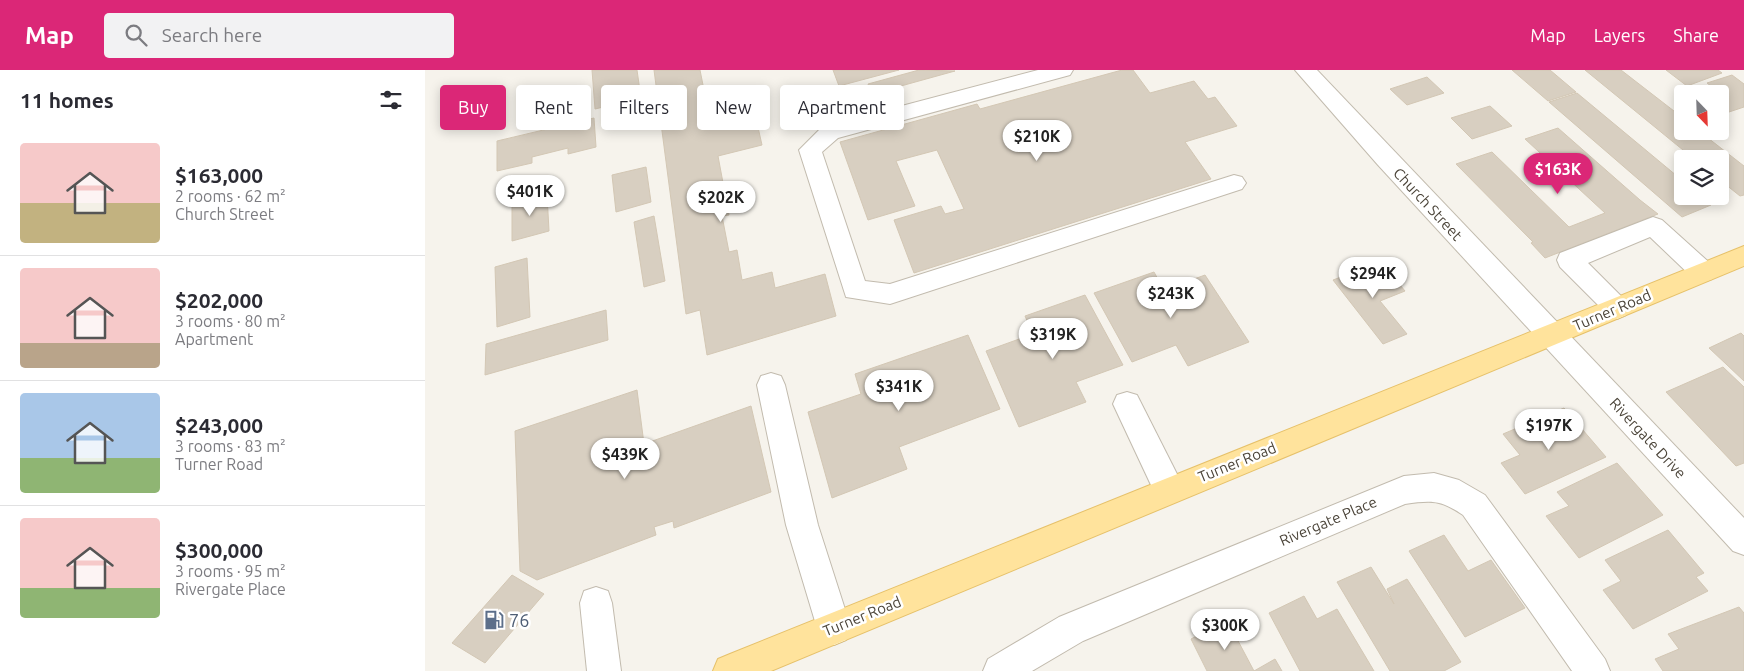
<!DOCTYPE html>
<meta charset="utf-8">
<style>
body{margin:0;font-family:Ubuntu,sans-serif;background:#f2f2f3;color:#2b2b33;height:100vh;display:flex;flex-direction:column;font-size:19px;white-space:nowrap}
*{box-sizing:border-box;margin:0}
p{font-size:16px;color:#7c7c81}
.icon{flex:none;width:28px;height:28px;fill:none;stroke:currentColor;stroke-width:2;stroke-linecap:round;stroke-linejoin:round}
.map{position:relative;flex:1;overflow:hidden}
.sheet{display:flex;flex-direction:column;background:#fff;width:425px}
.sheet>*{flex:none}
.guide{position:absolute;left:15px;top:15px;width:475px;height:45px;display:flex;gap:10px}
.needle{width:32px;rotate:157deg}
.fabs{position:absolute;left:1249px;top:15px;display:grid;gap:10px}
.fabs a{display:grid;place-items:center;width:55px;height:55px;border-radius:5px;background:#fff;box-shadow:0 2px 12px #0003;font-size:25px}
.price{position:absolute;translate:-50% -42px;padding:0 11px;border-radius:18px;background:#fff;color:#222;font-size:16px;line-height:32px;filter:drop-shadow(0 1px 2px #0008)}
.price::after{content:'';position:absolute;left:50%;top:30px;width:15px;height:11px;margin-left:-8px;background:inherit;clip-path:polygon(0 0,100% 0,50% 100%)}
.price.on{background:#db2777;color:#fff}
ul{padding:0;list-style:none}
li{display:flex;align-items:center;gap:15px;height:125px;padding:0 20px}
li+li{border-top:1px solid #e1e1e2}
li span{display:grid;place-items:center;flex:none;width:140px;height:100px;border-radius:5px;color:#555}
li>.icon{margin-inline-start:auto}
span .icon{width:60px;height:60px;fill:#fffc;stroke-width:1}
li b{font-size:21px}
h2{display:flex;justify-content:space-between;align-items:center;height:60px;padding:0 20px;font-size:21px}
.chip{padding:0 18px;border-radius:5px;background:#fff;box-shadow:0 2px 12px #0003;font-size:18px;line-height:45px}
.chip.on{background:#db2777;color:#fff}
header{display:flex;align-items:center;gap:30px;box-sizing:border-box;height:70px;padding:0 25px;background:#db2777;color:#fff}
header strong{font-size:24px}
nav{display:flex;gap:28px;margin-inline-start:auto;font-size:18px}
.search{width:350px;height:45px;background:#f2f2f3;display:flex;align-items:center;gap:12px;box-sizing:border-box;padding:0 18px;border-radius:5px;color:#7c7c81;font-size:19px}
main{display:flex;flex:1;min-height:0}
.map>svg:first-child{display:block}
.building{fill:#d8cfc1;stroke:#d3c7b4}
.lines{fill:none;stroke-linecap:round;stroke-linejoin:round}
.minor-casing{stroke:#c2bbae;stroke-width:2}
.major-casing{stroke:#e6c16a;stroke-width:2}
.minor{fill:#fff;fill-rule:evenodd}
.major{fill:#ffe39c;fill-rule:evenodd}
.labels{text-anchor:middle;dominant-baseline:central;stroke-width:5;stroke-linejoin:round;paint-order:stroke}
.street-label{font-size:15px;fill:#4b4439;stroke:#fff}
.near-service-label{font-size:18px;fill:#4e5e75;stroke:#fff;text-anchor:start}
</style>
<header>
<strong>Map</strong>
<div class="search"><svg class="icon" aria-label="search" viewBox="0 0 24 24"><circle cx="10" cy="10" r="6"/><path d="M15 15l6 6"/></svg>Search here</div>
<nav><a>Map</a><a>Layers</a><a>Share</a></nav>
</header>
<main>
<section class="sheet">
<h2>11 homes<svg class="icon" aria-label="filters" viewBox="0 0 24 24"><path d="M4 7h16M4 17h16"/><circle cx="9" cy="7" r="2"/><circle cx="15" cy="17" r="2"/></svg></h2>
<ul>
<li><span style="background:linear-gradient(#f6c9c9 60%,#c2b280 0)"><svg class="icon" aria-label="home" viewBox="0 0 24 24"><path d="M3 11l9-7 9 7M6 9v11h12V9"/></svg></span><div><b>$163,000</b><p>2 rooms · 62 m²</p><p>Church Street</p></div></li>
<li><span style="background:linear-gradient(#f6c9c9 75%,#b9a48a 0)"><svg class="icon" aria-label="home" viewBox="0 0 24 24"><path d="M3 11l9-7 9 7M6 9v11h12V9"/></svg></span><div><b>$202,000</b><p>3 rooms · 80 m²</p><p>Apartment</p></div></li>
<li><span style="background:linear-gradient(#a9c7e8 65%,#8fb573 0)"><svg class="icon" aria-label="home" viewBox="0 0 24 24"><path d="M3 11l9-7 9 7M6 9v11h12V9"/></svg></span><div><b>$243,000</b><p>3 rooms · 83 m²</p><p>Turner Road</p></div></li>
<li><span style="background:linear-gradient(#f6c9c9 70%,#8fb573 0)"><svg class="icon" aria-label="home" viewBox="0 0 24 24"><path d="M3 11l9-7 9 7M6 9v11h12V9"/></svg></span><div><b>$300,000</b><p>3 rooms · 95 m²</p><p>Rivergate Place</p></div></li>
</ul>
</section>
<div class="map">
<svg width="1319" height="601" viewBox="0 0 1319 601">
<rect width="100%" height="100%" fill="#f6f3ec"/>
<g class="building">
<path d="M167,0H212L216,28L170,39Z"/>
<path d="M229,0H275L279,20L297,16L302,42L284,46L286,55L330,44L337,75L293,86L304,145L297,146L304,182L312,180L317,210L347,202L350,218L400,204L411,246L282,285L275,240L261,244Z"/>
<path d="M408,0H474L414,16Z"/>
<path d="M494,0L530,1L447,24L443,14Z"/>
<path d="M697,0H708L725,23L769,11L783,29L790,27L812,56L760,72L786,109L489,203L469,150L516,136L520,144L539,139L512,80L471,91L490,136L443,150L415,72L552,34L555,39Z"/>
<path d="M1087,0H1125L1151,22L1123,31Z"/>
<path d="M1160,0H1196L1258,48V61H1274L1319,96V125L1315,126L1295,110V89H1269Z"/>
<path d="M1241,0H1293L1297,3L1262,16Z"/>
<path d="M1307,5L1319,14V37L1298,44L1295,42V24H1279L1291,20L1282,13Z"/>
<path d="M1002,7L1019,23L982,35L965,19Z"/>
<path d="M1152,23L1258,111V126H1276L1286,135L1257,147L1124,32Z"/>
<path d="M1065,36L1087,56L1047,69L1026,48Z"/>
<path d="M169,48L171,77L143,84V78L107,87V93L72,101V71Z"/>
<path d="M1133,58L1215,130L1233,144L1120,188L1106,173L1108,172L1031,94L1067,82L1144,157L1180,143L1100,69Z"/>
<path d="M221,97L226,132L191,142L187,105Z"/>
<path d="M122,124L124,161L87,171V133Z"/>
<path d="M229,146L240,211L219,217L209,152Z"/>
<path d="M102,188L105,247L72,257L70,197Z"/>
<path d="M956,192L980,221L955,231L982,264L958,274L908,210Z"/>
<path d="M729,202L739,220L780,205L824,272L763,296L751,275L707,292L669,223Z"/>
<path d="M660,225L698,295L651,312L661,332L594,357L561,281L608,264L600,246Z"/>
<path d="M181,240L183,270L60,305L61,274Z"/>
<path d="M1316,263L1319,266V311L1284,278Z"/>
<path d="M543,265L575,339L474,377L482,399L407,428L383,342L436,324L430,304Z"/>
<path d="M1298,297L1319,317V393L1311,396L1241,322Z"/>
<path d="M212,320L219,374L326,336L346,422L249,458L248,451L229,457L231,465L112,510L95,501L90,361Z"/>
<path d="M1139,338L1181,387L1100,424L1076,393L1095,385L1078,364Z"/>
<path d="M1192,393L1238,445L1154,488L1121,446L1144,436L1132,422Z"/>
<path d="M1243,460L1279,503L1271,507L1283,521L1208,559L1178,520L1196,511L1180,490Z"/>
<path d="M1019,465L1043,501L1066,490L1100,538L1040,567L984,481Z"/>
<path d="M946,497L969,534L962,519L982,509L1036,592L1019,601H965L912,512Z"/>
<path d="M87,505L119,524L60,593L27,573Z"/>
<path d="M879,526L892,549L912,539L949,601H875L844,543Z"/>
<path d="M1314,537L1319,543V601H1238L1230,589L1254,579L1243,564Z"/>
<path d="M802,550L829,601L850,589L857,601H782L766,569Z"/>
</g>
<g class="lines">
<defs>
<g id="minor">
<path d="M613,0H648L645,5L413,68L397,82L440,211L465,214L809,105L817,107L821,113L817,119L465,234L421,227L374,80L397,57Z"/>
<path d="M870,0H892L1319,448V485L1308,481L953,95Z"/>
<path d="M435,28L443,30L446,35L443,40L399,52L369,46L366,41L369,36L377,34L399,38Z"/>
<path d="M1228,147L1237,150L1287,195L1291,202L1287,209L1278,212L1269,209L1225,167L1163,193L1201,231L1205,238L1201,245L1192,249L1183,245L1135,197L1132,190L1135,183Z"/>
<path d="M346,303L356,306L360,315L393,455L426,558L421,570L409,575L397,570L392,558L361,455L332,315L336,306Z"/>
<path d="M702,322L712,325L755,410L759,420L755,430L744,434L733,430L688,334L692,325Z"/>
<path d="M1009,403L1034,410L1060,425L1180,589L1185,601H1147L1038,445C1016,430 1007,430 980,434L658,571L607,601H558L563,589L634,547L979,406Z"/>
<path d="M171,517L183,521L187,533L196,601H162L155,533L159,521Z"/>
</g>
<path id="major" d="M1319,176V196L346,601H288L293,589L305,584Z"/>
</defs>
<use href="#minor" class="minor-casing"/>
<use href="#major" class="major-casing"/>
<use href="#minor" class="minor"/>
<use href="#major" class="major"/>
</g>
<defs>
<symbol id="fuel-bare" viewBox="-9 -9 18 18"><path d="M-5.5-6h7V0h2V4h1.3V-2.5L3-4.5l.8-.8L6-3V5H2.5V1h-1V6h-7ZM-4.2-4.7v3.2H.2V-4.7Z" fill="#5c6f8a" stroke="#fff" stroke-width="2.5" paint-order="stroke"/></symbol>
</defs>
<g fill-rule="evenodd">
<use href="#fuel-bare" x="55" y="536" width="28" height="28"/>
</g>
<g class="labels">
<g class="street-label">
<text transform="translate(1003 134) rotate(47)">Church Street</text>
<text transform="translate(1187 240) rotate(-23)">Turner Road</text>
<text transform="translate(1223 368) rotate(47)">Rivergate Drive</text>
<text transform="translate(812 392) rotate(-22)">Turner Road</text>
<text transform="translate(903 451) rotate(-23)">Rivergate Place</text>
<text transform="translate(437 546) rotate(-22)">Turner Road</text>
</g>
<g class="near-service-label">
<text x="84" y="550">76</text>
</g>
</g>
</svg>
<div class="fabs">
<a><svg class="needle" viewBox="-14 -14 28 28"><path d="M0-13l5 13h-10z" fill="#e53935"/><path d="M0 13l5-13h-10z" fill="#7c7c81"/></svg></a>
<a><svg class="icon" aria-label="layers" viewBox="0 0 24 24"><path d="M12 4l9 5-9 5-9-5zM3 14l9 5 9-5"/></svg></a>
</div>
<b class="price" style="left:612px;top:92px">$210K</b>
<b class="price on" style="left:1133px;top:125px">$163K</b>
<b class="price" style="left:105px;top:147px">$401K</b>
<b class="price" style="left:296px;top:153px">$202K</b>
<b class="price" style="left:948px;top:229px">$294K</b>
<b class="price" style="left:746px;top:249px">$243K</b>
<b class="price" style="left:628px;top:290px">$319K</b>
<b class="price" style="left:474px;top:342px">$341K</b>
<b class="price" style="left:1124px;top:381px">$197K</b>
<b class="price" style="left:200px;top:410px">$439K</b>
<b class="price" style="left:800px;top:581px">$300K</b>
<div class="guide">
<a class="chip on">Buy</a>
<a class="chip">Rent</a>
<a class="chip">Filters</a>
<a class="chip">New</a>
<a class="chip">Apartment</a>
</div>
</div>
</main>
